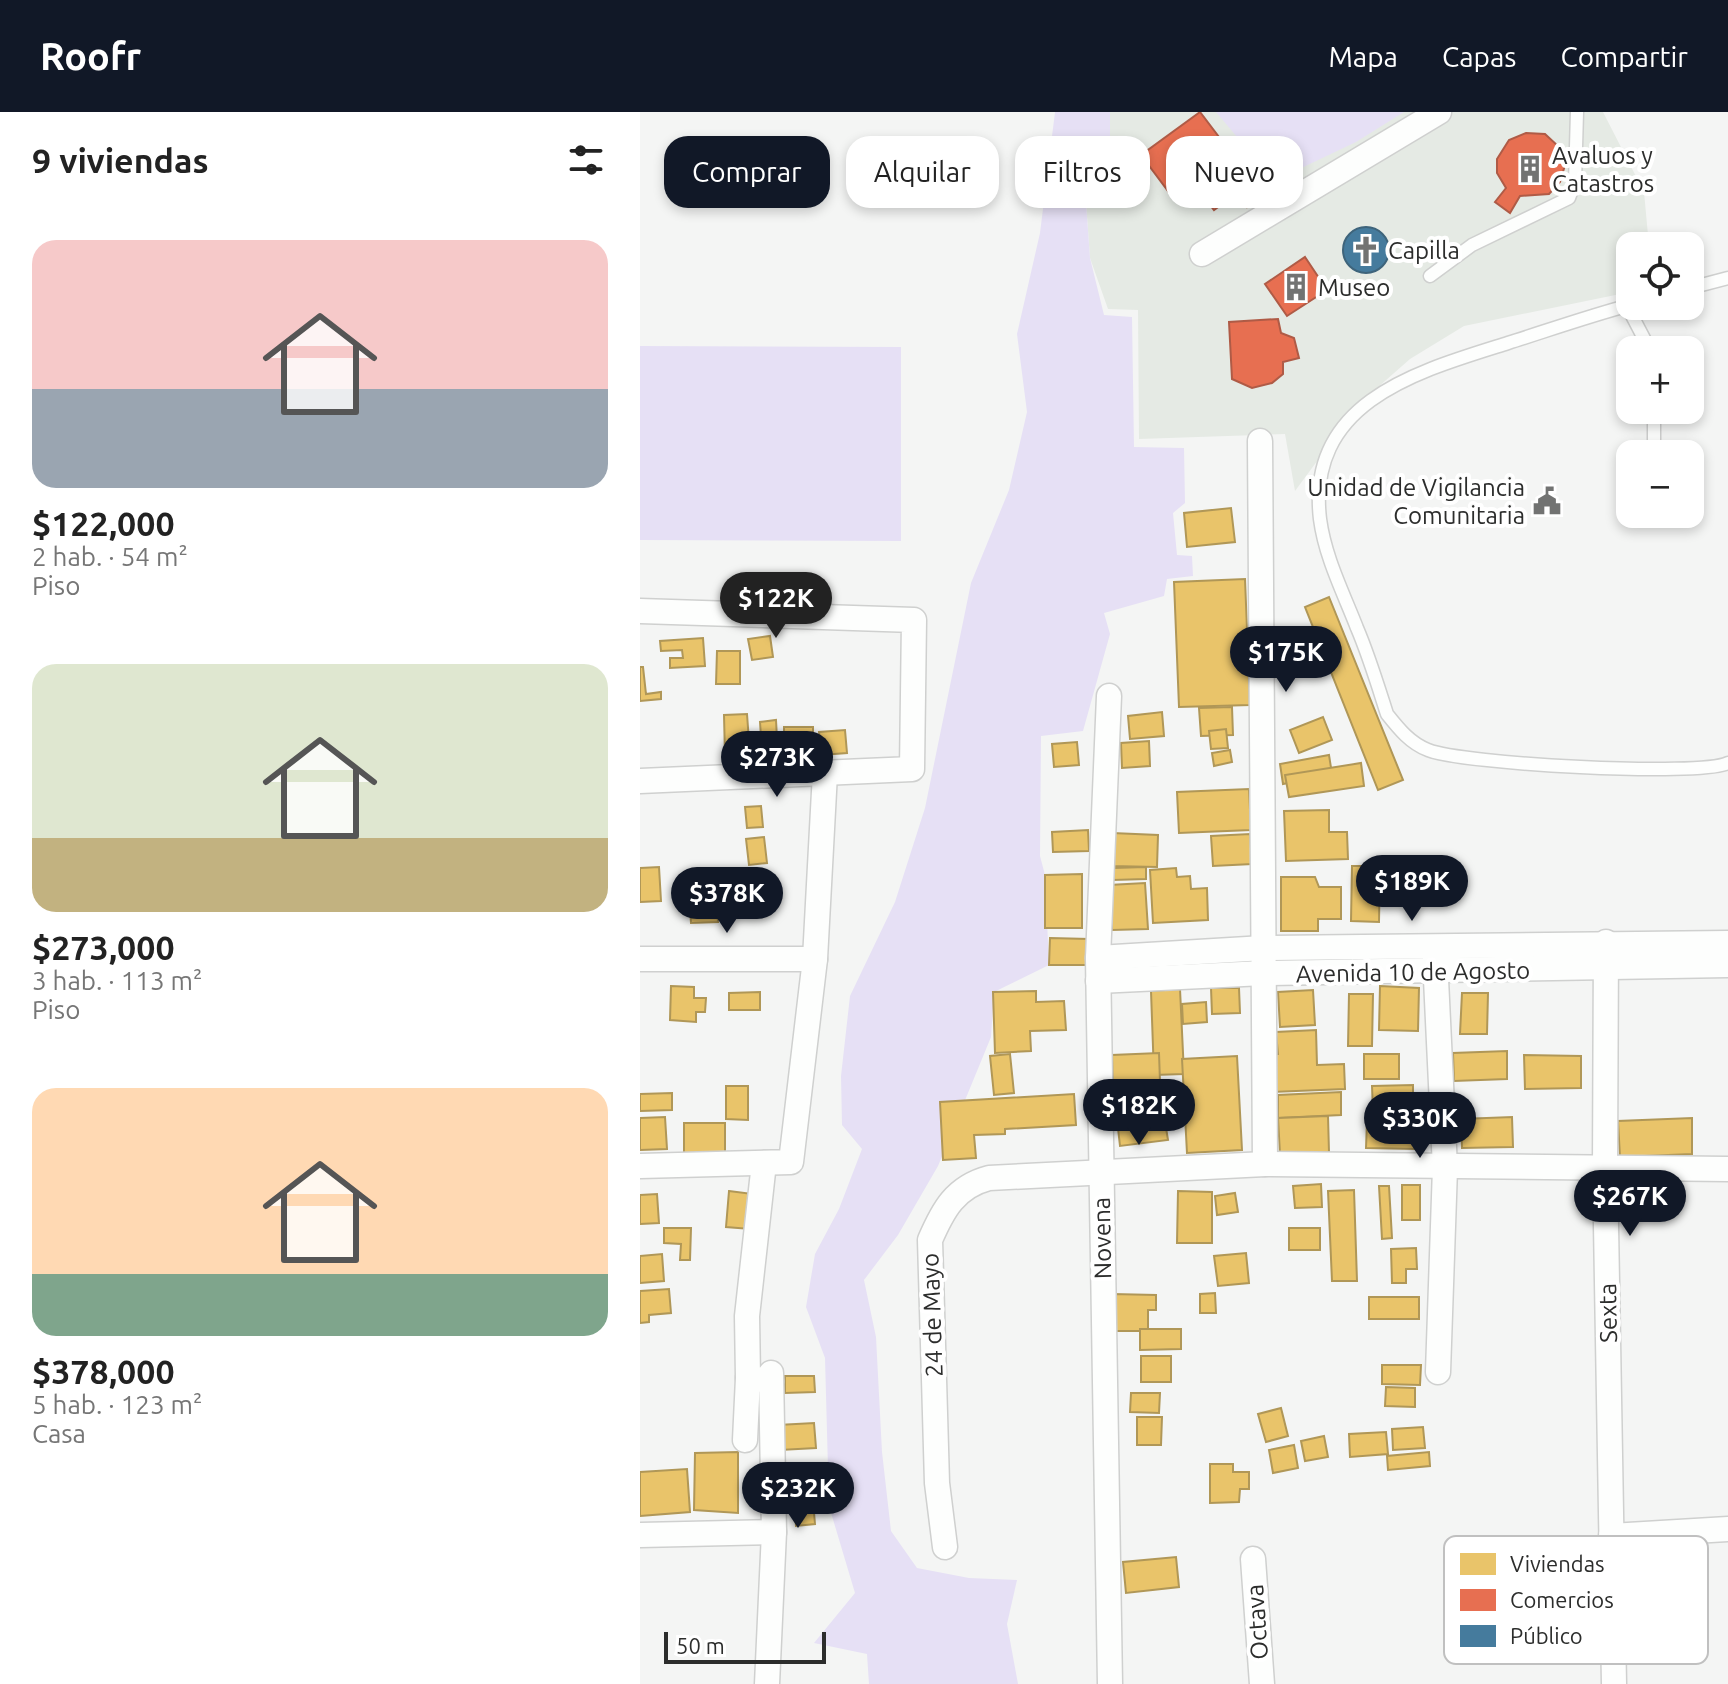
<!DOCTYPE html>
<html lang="es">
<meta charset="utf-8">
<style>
body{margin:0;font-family:Ubuntu,sans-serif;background:#f2f2f2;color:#222;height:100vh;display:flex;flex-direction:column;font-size:30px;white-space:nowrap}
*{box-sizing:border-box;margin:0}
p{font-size:26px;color:#767676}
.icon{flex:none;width:44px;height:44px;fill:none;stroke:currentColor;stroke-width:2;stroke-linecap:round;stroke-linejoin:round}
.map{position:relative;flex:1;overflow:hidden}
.side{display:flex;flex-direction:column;background:#fff;width:640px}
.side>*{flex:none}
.top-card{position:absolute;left:24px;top:24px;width:760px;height:72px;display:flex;gap:16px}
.fabs{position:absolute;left:976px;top:120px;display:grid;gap:16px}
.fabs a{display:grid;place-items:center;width:88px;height:88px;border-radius:16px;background:#fff;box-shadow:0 4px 12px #0003;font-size:40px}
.scale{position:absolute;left:24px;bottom:20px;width:162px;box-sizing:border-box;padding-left:8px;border:4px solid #2c2d2c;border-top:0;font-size:22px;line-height:28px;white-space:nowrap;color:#2c2d2c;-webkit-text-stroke:6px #fff;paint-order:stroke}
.price{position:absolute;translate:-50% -68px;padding:0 18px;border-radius:28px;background:#111827;color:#fff;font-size:26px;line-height:52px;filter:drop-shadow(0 2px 4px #0008)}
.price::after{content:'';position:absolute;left:50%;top:48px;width:24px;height:18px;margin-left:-12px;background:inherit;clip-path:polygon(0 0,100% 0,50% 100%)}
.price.on{background:#222;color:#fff}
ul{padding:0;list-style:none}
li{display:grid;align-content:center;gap:16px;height:424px;padding:0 32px}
li span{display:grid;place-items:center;height:248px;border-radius:24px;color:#555}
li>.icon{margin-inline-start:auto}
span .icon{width:144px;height:144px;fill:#fffc;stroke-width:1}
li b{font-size:34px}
h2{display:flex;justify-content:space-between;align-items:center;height:96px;padding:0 32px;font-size:34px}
.chip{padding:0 28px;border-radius:24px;background:#fff;box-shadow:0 4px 12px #0003;font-size:28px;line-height:72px}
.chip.on{background:#111827;color:#fff}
header{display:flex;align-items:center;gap:48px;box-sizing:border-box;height:112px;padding:0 40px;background:#111827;color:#fff}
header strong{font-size:38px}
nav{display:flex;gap:44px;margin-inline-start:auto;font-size:28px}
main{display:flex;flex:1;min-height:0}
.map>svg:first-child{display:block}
.built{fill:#e5eae4}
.green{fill:#e6e0f5}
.homes{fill:#e9c46a;stroke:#b09757;stroke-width:2}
.shops{fill:#e76f51;stroke:#af5b46;stroke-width:2}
.public{fill:#457b9d;stroke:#3e647b;stroke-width:2}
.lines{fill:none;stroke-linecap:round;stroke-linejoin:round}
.lane-casing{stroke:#cfd0cf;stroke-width:15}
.street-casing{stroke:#cfd0cf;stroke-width:27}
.lane{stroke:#fdfefd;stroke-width:12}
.street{stroke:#fdfefd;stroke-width:24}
.labels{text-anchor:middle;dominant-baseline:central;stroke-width:8;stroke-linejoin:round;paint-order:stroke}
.poi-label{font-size:24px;fill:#2c2d2c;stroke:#fff;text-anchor:start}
.street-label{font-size:24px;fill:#2c2d2c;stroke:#fff}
.key{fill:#fff;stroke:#c0c0c0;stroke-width:2}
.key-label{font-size:22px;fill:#2c2d2c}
</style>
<header>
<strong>Roofr</strong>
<nav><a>Mapa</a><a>Capas</a><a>Compartir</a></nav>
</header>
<main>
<section class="side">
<h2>9 viviendas<svg class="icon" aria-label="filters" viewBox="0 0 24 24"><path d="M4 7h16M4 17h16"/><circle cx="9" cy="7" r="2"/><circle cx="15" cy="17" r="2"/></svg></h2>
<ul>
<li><span style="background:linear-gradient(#f6c9c9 60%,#9aa5b1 0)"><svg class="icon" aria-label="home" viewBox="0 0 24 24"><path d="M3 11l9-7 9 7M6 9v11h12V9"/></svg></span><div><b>$122,000</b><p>2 hab. · 54 m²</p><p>Piso</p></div></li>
<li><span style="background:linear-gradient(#dfe7d0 70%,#c2b280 0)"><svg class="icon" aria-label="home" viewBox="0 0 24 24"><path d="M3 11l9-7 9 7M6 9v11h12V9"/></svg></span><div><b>$273,000</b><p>3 hab. · 113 m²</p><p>Piso</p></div></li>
<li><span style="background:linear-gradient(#ffd9b3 75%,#7fa58c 0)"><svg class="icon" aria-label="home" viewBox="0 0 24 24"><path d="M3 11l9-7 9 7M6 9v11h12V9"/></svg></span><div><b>$378,000</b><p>5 hab. · 123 m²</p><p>Casa</p></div></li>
</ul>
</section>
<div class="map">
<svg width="1088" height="1572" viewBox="0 0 1088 1572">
<rect width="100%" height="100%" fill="#f4f5f4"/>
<path class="built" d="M470,0H963L1004,80L1009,134H990V180L824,214L770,247L720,291L655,379L645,322L499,327L498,198L468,197L450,146L446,90L470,33Z"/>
<g class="green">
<path d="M415,0H470V33L446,90L450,146L464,203L492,205L494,335L544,336L545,391L533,401L537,443L552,444L553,464L527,467L524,484L464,501L470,522L443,619L401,624L400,744L405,763L409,853L354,880L351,925L298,1054L258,1123L224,1168L236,1225L242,1340L251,1419L277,1456L329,1466L377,1468L367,1512L378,1572H229L227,1542L174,1531L215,1481L189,1394L185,1246L166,1195L175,1142L199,1097L222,1037L202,1013L201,964L210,884L255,790L285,696L331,471L369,378L387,300L377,222L400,121Z"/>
<path d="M576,0H764L716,30L634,69Z"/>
<path d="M0,234L261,235V429L0,428Z"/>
</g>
<g class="homes">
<path d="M591,396L595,430L547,435L544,401Z"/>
<path d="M605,467L610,593L539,595L534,470Z"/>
<path d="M689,485L763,668L738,678L665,495Z"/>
<path d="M130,524L133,545L112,548L108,527Z"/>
<path d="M63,526L65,554L30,556V546H43L42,538L21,539L20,529Z"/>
<path d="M669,531L671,563L640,565L638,533Z"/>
<path d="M77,539H100V572H76Z"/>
<path d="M0,555H3L6,582L21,580V587L0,589Z"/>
<path d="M592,595L593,623L561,624L559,596Z"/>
<path d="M522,600L524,624L490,627L488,604Z"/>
<path d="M107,602L110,643L85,644L84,603Z"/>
<path d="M683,605L692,628L659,641L650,618Z"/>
<path d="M136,608L138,645L116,647L115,626L121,625L120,610Z"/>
<path d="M144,615H173V643L144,642Z"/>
<path d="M586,617L588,636L571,637L569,619Z"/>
<path d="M205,618L207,641L181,643L179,620Z"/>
<path d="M509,629L510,654L482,656L481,631Z"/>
<path d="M437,630L439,653L414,655L412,632Z"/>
<path d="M590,638L592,650L574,654L572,641Z"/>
<path d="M689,643L692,662L643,672L640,652Z"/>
<path d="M721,651L724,674L649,685L645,663Z"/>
<path d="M609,677L611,718L539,721L537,680Z"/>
<path d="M121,694L123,715L107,716L105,695Z"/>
<path d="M689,698V720H707L708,747L646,749L644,699Z"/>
<path d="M448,718L449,739L413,740L412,720Z"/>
<path d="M472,721L518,723L517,755L471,754Z"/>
<path d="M610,722L612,752L573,754L571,724Z"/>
<path d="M124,725L127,751L109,753L106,727Z"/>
<path d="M712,754H740L739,810L711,809Z"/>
<path d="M19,755L21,789L0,790V756Z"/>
<path d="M506,755V767L473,768V756Z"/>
<path d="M536,756L537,765L550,764L551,777L567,776L568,808L513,811L510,758Z"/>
<path d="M442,762V816H405V763Z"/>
<path d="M641,765H675L679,775H701V807H678V819H641Z"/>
<path d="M505,771L508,817L472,818L469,773Z"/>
<path d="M76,781L78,810L51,811L49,783Z"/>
<path d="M410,826L449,827V853H409Z"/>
<path d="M31,874L54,875V886H66L65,900H56V910L30,908Z"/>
<path d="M740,874L779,876L778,919L739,918Z"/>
<path d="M571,876H599L600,901L572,902Z"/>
<path d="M540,877L544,962L514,963L511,879Z"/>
<path d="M673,878L675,913L640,915L638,880Z"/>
<path d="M396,879V890L424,889L426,918L390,919L391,939L355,941L353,880Z"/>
<path d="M120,880V898H89V881Z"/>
<path d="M822,881H848L847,922H820Z"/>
<path d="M709,882H733L732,934H708Z"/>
<path d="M566,890L567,910L543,912L542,892Z"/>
<path d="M676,918L677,953L704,952L705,977L632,980L630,942H638L636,920Z"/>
<path d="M867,939V967L814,969L813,941Z"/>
<path d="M519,941L520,970L473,972L472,943Z"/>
<path d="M370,942L374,981L354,983L350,944Z"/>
<rect x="724" y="942" width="35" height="25"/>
<path d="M884,943L941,944V976L885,977Z"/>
<path d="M597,944L602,1038L547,1041L542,947Z"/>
<path d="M773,973V998L733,999L732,974Z"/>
<path d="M86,974H108V1008L86,1007Z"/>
<path d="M516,977L517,998L480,1000L479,979Z"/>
<path d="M701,980V1003L638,1006V983Z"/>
<path d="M32,981V998L0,999V982Z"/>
<path d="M434,982L436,1013L365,1017V1022L334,1023L336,1046L303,1048L300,990Z"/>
<path d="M688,1004L689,1040L640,1042L638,1006Z"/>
<path d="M25,1005L27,1037L0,1038V1006Z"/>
<path d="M872,1005L873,1035L822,1036L821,1007Z"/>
<path d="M1052,1006V1042L980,1045L978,1009Z"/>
<path d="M727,1009L776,1010V1037L726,1036Z"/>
<path d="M525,1010L528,1028L480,1034L478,1016Z"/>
<rect x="44" y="1011" width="41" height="33"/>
<path d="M681,1072L682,1095L655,1096L653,1074Z"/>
<rect x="762" y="1073" width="18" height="35"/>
<path d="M739,1074H749L752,1126L742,1127Z"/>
<path d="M714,1078L717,1169H692L688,1079Z"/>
<path d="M89,1079L113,1082L110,1117L86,1115Z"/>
<path d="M538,1079L572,1080V1131H537Z"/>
<path d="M595,1081L598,1100L577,1103L575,1084Z"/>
<path d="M17,1082L19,1111L0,1112V1083Z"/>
<path d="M24,1116H51L50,1148H40L41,1132L24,1131Z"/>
<rect x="649" y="1116" width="31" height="22"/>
<path d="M776,1136L777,1157H766V1171H752L751,1137Z"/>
<path d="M606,1141L609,1171L578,1174L574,1144Z"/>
<path d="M22,1142L24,1169L0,1171V1144Z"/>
<path d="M29,1177L31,1201L9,1203V1210L0,1211V1179Z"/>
<path d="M575,1181L576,1201H560V1182Z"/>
<path d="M472,1182L516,1183V1198H508V1219H472Z"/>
<rect x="729" y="1185" width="50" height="22"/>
<path d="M500,1217H541V1237L500,1238Z"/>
<rect x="501" y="1244" width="30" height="26"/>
<path d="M742,1253H781L780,1273L742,1272Z"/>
<path d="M145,1264H174L175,1280L145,1281Z"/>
<path d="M746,1275L775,1276V1295L745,1294Z"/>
<path d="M491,1281H520L519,1301L490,1300Z"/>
<path d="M641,1296L648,1324L626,1330L618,1302Z"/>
<path d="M497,1305H522L521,1333H497Z"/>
<path d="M174,1311L176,1336L140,1338L138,1313Z"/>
<path d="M783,1315L785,1336L753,1338L752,1317Z"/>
<path d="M746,1320L748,1342L710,1345L709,1322Z"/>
<path d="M684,1324L688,1345L665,1349L661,1329Z"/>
<path d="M654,1333L658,1356L633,1361L629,1338Z"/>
<path d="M98,1340V1401L54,1398L55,1341Z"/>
<path d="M789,1340L790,1354L748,1358L747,1344Z"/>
<path d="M570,1352H593V1360H609V1377H600L599,1390L570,1391Z"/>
<path d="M47,1357L50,1400L0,1404V1360Z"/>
<path d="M173,1389L175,1412L156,1414L154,1391Z"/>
<path d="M536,1445L539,1475L486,1481L483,1450Z"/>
</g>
<g class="shops">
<path d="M560,0L623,83L607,95L597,81L574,98L554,72L534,87L501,43Z"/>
<path d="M886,21L905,22L918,34L925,53L920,70L909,82L880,84L870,101L855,90L866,76L857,61V47L869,28Z"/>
<path d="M665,145L687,178L647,204L625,172Z"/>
<path d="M638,207L641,221L654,226L659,246L643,250V262L632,271L612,276L592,267L589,210Z"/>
</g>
<circle class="public" cx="726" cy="138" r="23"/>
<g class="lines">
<defs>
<g id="lane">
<path d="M790,164L832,133L929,86L935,70L937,0"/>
<path d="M1050,176L1088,166"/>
<path d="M990,193C949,204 909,218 868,231C779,259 666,289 680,407C685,445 703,480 717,516C729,544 738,574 747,602C759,617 770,631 788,638C821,652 1061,665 1088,651"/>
<path d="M987,194L1010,238"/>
<path d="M1014,342V298"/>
</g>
<g id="street">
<path d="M562,142L799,0"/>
<path d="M620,329L625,1052"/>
<path d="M0,499L274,508L272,657L0,669"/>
<path d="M469,584L458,846L470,1572"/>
<path d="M966,830L965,1056L974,1572"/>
<path d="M458,846L624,836L1088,831"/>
<path d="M795,846L805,1056L798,1260"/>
<path d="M0,847H175"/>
<path d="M458,869L624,861L1088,853"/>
<path d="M124,1051L107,1204L108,1266L131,1269"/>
<path d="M0,1054L151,1050L175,847L185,661"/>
<path d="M105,1328L108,1266"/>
<path d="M0,1423L134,1420"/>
<path d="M971,1424L1088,1417"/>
<path d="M305,1435L297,1371L290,1128C303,1098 315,1075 349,1066L625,1052L1088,1057"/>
<path d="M613,1447L622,1572"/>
<path d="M127,1572L134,1420L131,1261"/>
</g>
</defs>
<use href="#lane" class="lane-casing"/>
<use href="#street" class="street-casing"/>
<use href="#lane" class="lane"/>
<use href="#street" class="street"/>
</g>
<defs>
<symbol id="building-bare" viewBox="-9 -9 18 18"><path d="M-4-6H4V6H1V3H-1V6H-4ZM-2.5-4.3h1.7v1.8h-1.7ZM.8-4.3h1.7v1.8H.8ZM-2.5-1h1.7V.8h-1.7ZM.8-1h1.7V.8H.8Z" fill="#727372" stroke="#fff" stroke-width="2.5" paint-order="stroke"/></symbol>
<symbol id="church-bare" viewBox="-9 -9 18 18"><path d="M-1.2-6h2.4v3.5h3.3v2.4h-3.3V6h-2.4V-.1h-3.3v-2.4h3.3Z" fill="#727372" stroke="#fff" stroke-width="2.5" paint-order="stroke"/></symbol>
<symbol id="civic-bare" viewBox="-9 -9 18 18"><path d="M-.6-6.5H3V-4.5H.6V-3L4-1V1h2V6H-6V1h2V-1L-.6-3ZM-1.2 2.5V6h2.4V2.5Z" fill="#727372" stroke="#fff" stroke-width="2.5" paint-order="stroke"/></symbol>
</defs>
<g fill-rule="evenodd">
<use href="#building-bare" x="870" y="37" width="40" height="40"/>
<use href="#church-bare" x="706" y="118" width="40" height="40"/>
<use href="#building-bare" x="636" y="155" width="40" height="40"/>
<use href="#civic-bare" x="887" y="369" width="40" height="40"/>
</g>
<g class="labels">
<g class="poi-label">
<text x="912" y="43">Avaluos y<tspan x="912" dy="28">Catastros</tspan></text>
<text x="748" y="138">Capilla</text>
<text x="678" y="175">Museo</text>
<text x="885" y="375" text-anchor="end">Unidad de Vigilancia<tspan x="885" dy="28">Comunitaria</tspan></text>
</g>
<g class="street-label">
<text transform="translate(773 860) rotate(-1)">Avenida 10 de Agosto</text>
<text transform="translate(462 1126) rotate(-91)">Novena</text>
<text transform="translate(968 1201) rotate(-91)">Sexta</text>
<text transform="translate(292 1203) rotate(-92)">24 de Mayo</text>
<text transform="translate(617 1510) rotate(-94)">Octava</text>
</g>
</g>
<rect x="804" y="1424" width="264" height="128" rx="12" class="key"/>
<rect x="820" y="1441" width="36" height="22" fill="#e9c46a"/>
<rect x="820" y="1477" width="36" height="22" fill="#e76f51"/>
<rect x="820" y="1513" width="36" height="22" fill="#457b9d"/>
<g class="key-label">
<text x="870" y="1460">Viviendas</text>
<text x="870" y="1496">Comercios</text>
<text x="870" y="1532">Público</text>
</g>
</svg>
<div class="fabs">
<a><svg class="icon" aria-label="locate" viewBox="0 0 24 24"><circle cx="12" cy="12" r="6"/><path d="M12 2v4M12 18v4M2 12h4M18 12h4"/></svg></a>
<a>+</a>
<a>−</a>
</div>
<div class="scale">50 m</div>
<b class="price on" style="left:136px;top:528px">$122K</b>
<b class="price" style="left:646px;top:582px">$175K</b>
<b class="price" style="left:137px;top:687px">$273K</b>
<b class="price" style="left:772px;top:811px">$189K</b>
<b class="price" style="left:87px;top:823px">$378K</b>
<b class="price" style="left:499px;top:1035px">$182K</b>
<b class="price" style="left:780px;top:1048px">$330K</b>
<b class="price" style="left:990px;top:1126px">$267K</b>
<b class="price" style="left:158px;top:1418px">$232K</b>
<div class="top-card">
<a class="chip on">Comprar</a>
<a class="chip">Alquilar</a>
<a class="chip">Filtros</a>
<a class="chip">Nuevo</a>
</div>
</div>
</main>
